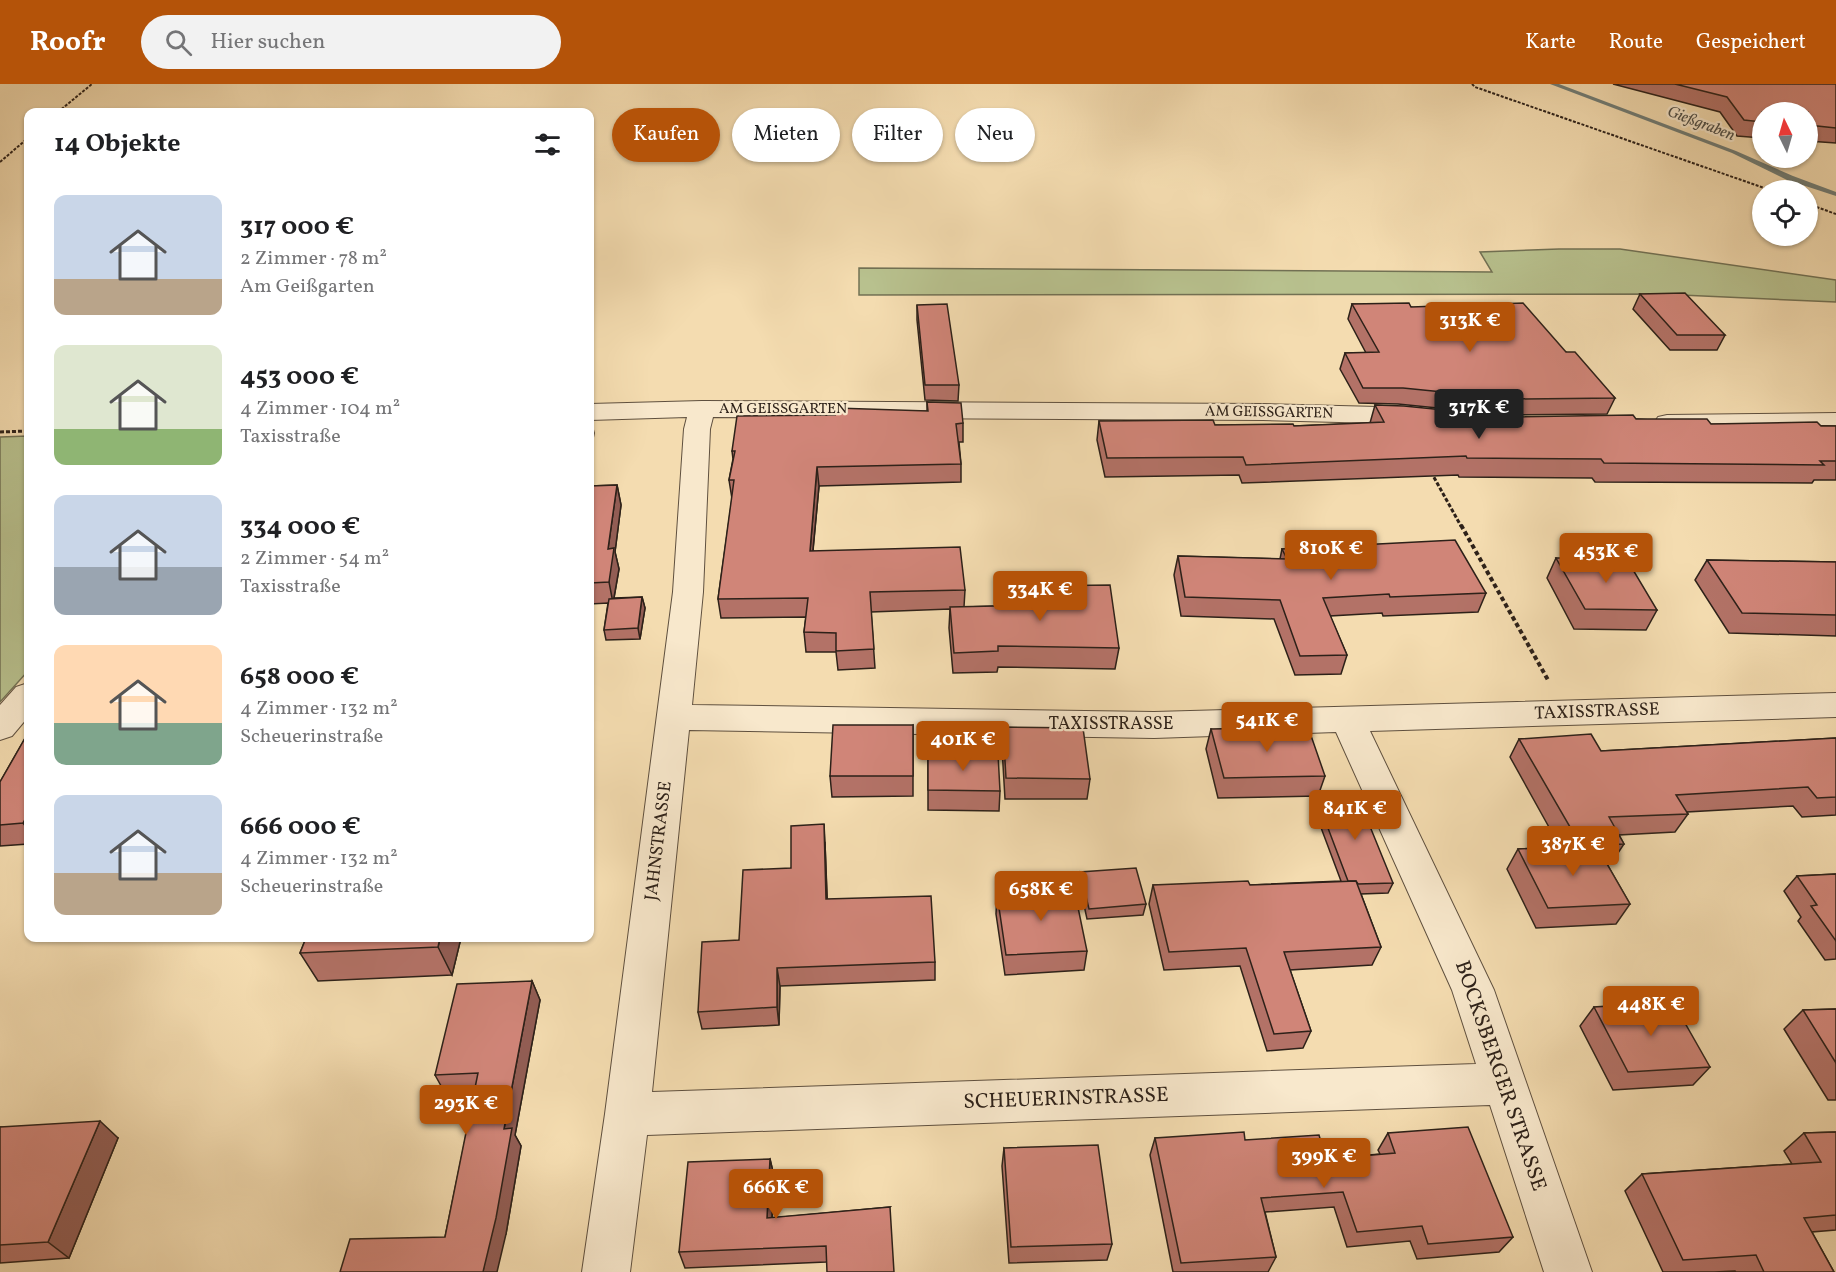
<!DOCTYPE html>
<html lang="de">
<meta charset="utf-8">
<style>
body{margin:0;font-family:Vollkorn,serif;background:#f2f2f2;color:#202124;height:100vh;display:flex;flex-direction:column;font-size:22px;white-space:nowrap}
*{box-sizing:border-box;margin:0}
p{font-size:20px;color:#757577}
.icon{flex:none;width:33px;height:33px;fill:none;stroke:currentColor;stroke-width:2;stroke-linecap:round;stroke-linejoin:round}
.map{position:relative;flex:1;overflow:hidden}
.side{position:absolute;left:24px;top:24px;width:570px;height:834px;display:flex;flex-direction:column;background:#fff;border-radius:12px;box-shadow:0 2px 4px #0004}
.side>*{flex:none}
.hud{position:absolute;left:612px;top:24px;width:570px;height:54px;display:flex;gap:12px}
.needle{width:39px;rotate:355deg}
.tools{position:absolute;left:1752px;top:18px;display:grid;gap:12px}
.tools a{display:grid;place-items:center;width:66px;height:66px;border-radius:50%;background:#fff;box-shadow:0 2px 4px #0004;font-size:30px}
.price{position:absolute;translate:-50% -51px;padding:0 14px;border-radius:6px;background:#b45309;color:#fff;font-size:20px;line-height:39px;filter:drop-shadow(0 2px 3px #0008)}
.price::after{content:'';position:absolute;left:50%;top:36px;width:18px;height:14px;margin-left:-9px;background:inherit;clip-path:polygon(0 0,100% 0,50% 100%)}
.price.current{background:#222;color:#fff}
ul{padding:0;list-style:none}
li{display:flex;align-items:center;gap:18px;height:150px;padding:0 30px}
li span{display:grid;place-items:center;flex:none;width:168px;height:120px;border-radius:12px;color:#555}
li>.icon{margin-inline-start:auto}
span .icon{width:72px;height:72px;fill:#fffc;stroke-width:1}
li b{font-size:26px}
h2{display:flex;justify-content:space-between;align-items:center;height:72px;padding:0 30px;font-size:26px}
.tag{padding:0 21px;border-radius:27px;background:#fff;box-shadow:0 2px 4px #0004;font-size:21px;line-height:54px}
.tag.current{background:#b45309;color:#fff}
header{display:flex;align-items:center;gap:36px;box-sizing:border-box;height:84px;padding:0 30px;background:#b45309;color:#fff}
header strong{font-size:28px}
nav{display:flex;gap:33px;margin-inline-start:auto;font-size:21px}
.search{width:420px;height:54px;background:#f2f2f2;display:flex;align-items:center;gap:15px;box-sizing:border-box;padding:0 21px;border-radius:33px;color:#757577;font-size:22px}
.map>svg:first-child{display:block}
.green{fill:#b8c18e;stroke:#727154;stroke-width:1.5}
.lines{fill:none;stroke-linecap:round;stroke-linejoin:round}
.stream{fill:#717d76;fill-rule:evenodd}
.minor-casing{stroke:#5f503f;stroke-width:2}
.path-far2{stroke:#2d2119;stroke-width:2;stroke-dasharray:3 1.5;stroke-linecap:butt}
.path-far1{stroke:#2d2119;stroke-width:3;stroke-dasharray:4 2;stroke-linecap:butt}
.path{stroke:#2d2119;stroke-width:4;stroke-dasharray:4.5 3;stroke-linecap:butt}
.minor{fill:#f8e8cc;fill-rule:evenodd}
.wall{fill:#b37267;stroke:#2d2119;stroke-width:1.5}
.shaded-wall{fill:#925d54;stroke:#2d2119;stroke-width:1.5}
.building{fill:#d08578;stroke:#2d2119;stroke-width:1.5}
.labels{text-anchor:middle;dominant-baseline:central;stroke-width:4.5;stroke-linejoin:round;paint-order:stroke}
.far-street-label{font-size:15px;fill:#2d2119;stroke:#f8e8cc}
.far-water-label{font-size:16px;font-style:italic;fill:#4f4f48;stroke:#f8e8cc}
.street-label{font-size:18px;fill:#2d2119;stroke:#f8e8cc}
.near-street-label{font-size:21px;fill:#2d2119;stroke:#f8e8cc}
</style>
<header>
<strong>Roofr</strong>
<div class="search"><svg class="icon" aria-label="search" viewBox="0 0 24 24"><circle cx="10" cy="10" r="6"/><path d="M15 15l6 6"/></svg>Hier suchen</div>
<nav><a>Karte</a><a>Route</a><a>Gespeichert</a></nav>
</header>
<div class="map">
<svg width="1836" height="1188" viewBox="0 0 1836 1188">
<rect width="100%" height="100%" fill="#f4dcb0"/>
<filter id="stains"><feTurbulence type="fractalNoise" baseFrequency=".00333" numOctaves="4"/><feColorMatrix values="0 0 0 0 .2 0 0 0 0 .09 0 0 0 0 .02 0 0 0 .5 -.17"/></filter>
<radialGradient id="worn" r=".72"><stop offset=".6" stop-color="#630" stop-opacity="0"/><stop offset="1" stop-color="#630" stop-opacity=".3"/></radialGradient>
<g class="green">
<path d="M1559,165H1620L1836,196V218L1659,210L859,211V184L1492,188L1480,168Z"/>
<path d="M28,352V587L0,618V353Z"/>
</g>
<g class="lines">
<path class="stream" d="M1550,0H1559L1736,67L1793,92L1836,108V112L1787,96L1732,69Z"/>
<defs>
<g id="minor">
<path d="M702,317L1263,320L1418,324L1427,326L1431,332L1427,338L1418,340L1263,336L713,333L710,345L703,508L692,621L1154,628L1836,609V633L1370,647L1494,906L1592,1188H1544L1490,1021L647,1051L630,1188H582L605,1030L673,508L684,345L687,333L590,336V320ZM689,646L1154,654L1336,648L1452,906L1476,980L652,1008Z"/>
<path d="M1836,329V345L1667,347L1658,345L1654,339L1658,333L1667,331Z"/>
<path d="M28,599V633L12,652L0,656V621L16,603Z"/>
</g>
</defs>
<use href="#minor" class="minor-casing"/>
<g class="path-far2">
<path d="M1472,0L1475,3L1770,106"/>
<path d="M58,28L92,0"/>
<path d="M0,78L28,54"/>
<path d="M1808,120L1836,130"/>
</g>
<g class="path-far1">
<path d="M0,348L28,347"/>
<path d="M1431,388L1461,442"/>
</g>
<path class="path" d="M1461,441L1548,596"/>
<use href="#minor" class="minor"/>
</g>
<g class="wall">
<path d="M1613,0H1836V59L1808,57V28H1762V54L1737,52L1720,28Z"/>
<path d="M1640,210L1725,251L1717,266H1670L1633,225Z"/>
<path d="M1352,220L1411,223L1566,268L1615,314L1607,330L1507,331L1398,320L1359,319L1340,285L1345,269H1366L1348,235Z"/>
<path d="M917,221L959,301L958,317L925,316L917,236Z"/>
<path d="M927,318L963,339V358H959L961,380V398L819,402L813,467L965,506L964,523L1034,521L1035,502L1119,564L1115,585L998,583L997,588L953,589L949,544L950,525L871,528L875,584L838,586L836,568H806L804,548L806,533L721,534L718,515L732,415L729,396L733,375L732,367L835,331L927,327Z"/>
<path d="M1375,321L1514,333L1636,335L1711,340L1836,342V396H1814L1812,399L1595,398L1592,394L1459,393L1458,391L1242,399L1239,391L1105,393L1097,356L1099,337L1215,341L1294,342L1370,339Z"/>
<path d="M617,401L621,421L615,468L619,485L614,514L642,513L645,524L640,555L606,556L604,546L608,519L590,520V402Z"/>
<path d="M1282,465L1486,509L1478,528L1383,532L1382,529L1330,532L1347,571L1341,590L1295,591L1274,535L1181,532L1174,491L1178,472L1280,475Z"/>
<path d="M1556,474L1657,526L1646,546L1574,545L1547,494Z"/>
<path d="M1707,476L1836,478V552L1729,549L1695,496Z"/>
<path d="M913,641V712L832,713L830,692Z"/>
<path d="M1003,643L1090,695L1087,715H1005L1002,664Z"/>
<path d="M1211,645L1325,692L1318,712L1218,714L1206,665Z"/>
<path d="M28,649V760L0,762V698Z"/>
<path d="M1836,654V731L1802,733L1793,722L1687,728L1688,730L1675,748L1619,751L1624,760L1612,778H1606L1630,820L1616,840L1536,844L1507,785L1518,765L1560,763L1510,673L1519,655L1601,667Z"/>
<path d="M928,669L1000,707L999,727L928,726Z"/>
<path d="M1317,715L1393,799L1388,809L1361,810L1381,863L1372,881L1290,886L1311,947L1303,964L1267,967L1240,882L1164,886L1149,820L1153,801H1250L1341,797L1314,725Z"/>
<path d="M825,759L827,815L935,878V896L780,902L779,941L702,945L698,928L739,856L791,784Z"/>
<path d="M1080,788L1146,820L1143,831L1087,835L1079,798Z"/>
<path d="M1836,790V875L1825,876L1798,837L1801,833L1784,807L1797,792Z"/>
<path d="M997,810L1087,867L1084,886L1005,891L996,830Z"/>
<path d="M306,854H461L452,891L318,897L300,869Z"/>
<path d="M532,897L540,916L515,1051L521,1062L506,1150L445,1153L475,1008L445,1009L435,991Z"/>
<path d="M1594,923L1710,983L1693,1001L1613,1006L1580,942Z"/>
<path d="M1836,925V1016H1828L1784,945L1803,926Z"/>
<path d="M0,1043L118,1054L69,1174L0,1179Z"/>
<path d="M1836,1048V1146L1812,1148L1834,1188H1736L1735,1187L1714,1188H1663L1625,1107L1642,1090L1792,1080L1784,1067L1804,1049Z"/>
<path d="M1388,1049L1513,1153L1499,1168L1417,1175L1410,1157L1347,1163L1334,1123L1265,1128L1276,1173L1268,1188H1173L1150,1071L1155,1054L1245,1056L1326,1075L1380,1070L1378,1066Z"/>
<path d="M1004,1064L1112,1160L1107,1176L1009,1179L1002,1082Z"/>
<path d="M770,1075L774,1092L772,1134L890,1123L826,1178L685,1184L679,1168Z"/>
</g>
<g class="shaded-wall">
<path d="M590,331L594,349L590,374Z"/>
<path d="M817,383L819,402L811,486L810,467Z"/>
<path d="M617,401L621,421L615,468L619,485L613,519L609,498L608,465Z"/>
<path d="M642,513L645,524L640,555L638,544Z"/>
<path d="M28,730V746L23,739Z"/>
<path d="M824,740L825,759L828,834L826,815Z"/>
<path d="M440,854H461L452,891L438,863Z"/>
<path d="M777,884L780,902L779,941L777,923Z"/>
<path d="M532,897L540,916L515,1051L521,1062L506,1150L497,1188H483L504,1045Z"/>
<path d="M100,1037L118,1054L69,1174L48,1158Z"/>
<path d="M770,1075L774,1092L771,1151L767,1134Z"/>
</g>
<g class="building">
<path d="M1675,0H1836V44L1808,41V28H1762V38L1744,36L1727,13Z"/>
<path d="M1685,209L1725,251H1677L1640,210Z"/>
<path d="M1409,219L1411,223L1523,219L1566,268H1575L1615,314L1513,315L1403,304H1363L1345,269L1379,268L1352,220Z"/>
<path d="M947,220L959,301H925L917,221Z"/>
<path d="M927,318L961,319L963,339L956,340L961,380L817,383L810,467L960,463L965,506L870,508L874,565L836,567V549L804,548L808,514L718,515L734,396H729L735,367H732L737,332L835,331L836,324L928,327Z"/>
<path d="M1375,321L1404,322L1514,333L1633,331L1636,335H1707L1711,340L1817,338L1821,342H1836V377H1820L1824,381L1604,379L1601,375L1467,374L1466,372L1246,381L1243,373L1107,374L1099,337L1213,336L1215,341L1293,340L1294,342L1384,338Z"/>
<path d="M617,401L608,465L614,464L609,498L590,499V402Z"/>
<path d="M1455,456L1486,509L1390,513L1389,510L1323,514L1347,571L1300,572L1280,516L1185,513L1178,472L1287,475L1282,465Z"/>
<path d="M1556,474H1626L1657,526L1585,525Z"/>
<path d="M1707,476L1836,478V531L1742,529Z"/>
<path d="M1110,501L1119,564L998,562V567L954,569L950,523L1037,521L1035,502Z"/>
<path d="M642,513L638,544L604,546L609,515Z"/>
<path d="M833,641H913V692H830Z"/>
<path d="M1003,643L1083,644L1090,695L1006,694Z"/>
<path d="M1308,643L1325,692L1224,694L1211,645Z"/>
<path d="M28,649V730L23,739L0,741V698Z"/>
<path d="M1591,650L1601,667L1836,654V713L1817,714L1808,703L1676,711L1688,730L1609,733L1624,760L1581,762L1519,655Z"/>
<path d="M928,669L998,670L1000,707L928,706Z"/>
<path d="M1358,713L1393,799L1358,800L1356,797H1348L1317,715Z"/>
<path d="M824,740L826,815L931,812L935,878L777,884V923L698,928L702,858L739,856L743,786L791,784V742Z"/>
<path d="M1596,761L1630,820L1548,824L1518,765Z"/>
<path d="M1136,784L1146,820L1089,825L1080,788Z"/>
<path d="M1836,790V857L1811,822L1817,821L1797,792Z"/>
<path d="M1248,797L1250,801L1356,797L1381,863L1284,868L1311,947L1274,950L1246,864L1169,868L1153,801Z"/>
<path d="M1074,804L1087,867L1006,871L997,810Z"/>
<path d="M306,854H440L438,863L300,869Z"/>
<path d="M532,897L504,1045L512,1044L496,1134L483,1188H340L350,1155L445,1153L478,989L435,991L457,900Z"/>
<path d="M1673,918L1710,983L1628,988L1594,923Z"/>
<path d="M1836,925V979L1803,926Z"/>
<path d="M100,1037L48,1158L0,1161V1043Z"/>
<path d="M1468,1043L1513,1153L1428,1160L1422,1142L1357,1148L1343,1108L1261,1114L1276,1173L1181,1179L1155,1054L1244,1048L1245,1056L1319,1051L1326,1075L1395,1069L1388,1049Z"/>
<path d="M1836,1048V1131L1804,1134L1834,1188H1764L1756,1171L1683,1176L1642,1090L1821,1078L1804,1049Z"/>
<path d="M1098,1061L1112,1160L1011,1163L1004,1064Z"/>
<path d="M770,1075L767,1134L890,1123L894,1188H827L826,1162L679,1168L688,1078Z"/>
</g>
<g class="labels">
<g class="far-street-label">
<text x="783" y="325">AM GEISSGARTEN</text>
<text transform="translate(1269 329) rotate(1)">AM GEISSGARTEN</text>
</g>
<g class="far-water-label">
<text transform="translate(1701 40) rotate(21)">Gießgraben</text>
</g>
<g class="street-label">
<text transform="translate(1597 628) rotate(-2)">TAXISSTRASSE</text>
<text x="1111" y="640">TAXISSTRASSE</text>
<text transform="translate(659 757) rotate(-83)">JAHNSTRASSE</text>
</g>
<g class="near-street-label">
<text transform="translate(1500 992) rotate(71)">BOCKSBERGER STRASSE</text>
<text transform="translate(1066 1015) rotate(-2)">SCHEUERINSTRASSE</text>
</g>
</g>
<rect width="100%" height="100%" filter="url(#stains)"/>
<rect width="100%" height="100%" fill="url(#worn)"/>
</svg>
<div class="tools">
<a><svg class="needle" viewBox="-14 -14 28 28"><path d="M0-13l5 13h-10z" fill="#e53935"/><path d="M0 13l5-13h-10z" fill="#757577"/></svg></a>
<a><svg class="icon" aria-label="locate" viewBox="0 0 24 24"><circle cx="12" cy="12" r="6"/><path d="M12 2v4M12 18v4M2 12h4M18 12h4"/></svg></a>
</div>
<b class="price" style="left:1470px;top:269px">313K €</b>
<b class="price current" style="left:1479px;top:356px">317K €</b>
<b class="price" style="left:1331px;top:497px">810K €</b>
<b class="price" style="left:1606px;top:500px">453K €</b>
<b class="price" style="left:1040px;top:538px">334K €</b>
<b class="price" style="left:1267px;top:669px">541K €</b>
<b class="price" style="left:963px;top:688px">401K €</b>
<b class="price" style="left:1355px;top:757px">841K €</b>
<b class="price" style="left:1573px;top:793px">387K €</b>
<b class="price" style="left:1041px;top:838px">658K €</b>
<b class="price" style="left:1651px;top:953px">448K €</b>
<b class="price" style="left:466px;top:1052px">293K €</b>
<b class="price" style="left:1324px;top:1105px">399K €</b>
<b class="price" style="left:776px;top:1136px">666K €</b>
<div class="hud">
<a class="tag current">Kaufen</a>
<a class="tag">Mieten</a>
<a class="tag">Filter</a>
<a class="tag">Neu</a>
</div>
<section class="side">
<h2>14 Objekte<svg class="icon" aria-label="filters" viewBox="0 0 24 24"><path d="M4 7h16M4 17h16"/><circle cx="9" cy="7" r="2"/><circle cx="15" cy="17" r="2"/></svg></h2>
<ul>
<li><span style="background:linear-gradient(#c9d6e8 70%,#b9a48a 0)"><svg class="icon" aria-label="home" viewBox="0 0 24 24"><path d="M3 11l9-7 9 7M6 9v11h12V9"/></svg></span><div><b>317 000 €</b><p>2 Zimmer · 78 m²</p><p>Am Geißgarten</p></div></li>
<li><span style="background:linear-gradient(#dfe7d0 70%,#8fb573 0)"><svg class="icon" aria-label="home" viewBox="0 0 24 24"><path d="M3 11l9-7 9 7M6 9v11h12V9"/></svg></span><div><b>453 000 €</b><p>4 Zimmer · 104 m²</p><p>Taxisstraße</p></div></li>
<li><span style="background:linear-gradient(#c9d6e8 60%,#9aa5b1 0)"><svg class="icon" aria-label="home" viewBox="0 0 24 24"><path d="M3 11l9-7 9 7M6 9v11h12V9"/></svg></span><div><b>334 000 €</b><p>2 Zimmer · 54 m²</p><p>Taxisstraße</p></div></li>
<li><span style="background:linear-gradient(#ffd9b3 65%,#7fa58c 0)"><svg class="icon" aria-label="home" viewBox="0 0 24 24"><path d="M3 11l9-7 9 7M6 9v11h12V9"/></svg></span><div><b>658 000 €</b><p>4 Zimmer · 132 m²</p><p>Scheuerinstraße</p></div></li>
<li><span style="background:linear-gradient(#c9d6e8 65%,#b9a48a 0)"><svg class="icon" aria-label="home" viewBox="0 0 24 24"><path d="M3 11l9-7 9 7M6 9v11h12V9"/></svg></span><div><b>666 000 €</b><p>4 Zimmer · 132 m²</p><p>Scheuerinstraße</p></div></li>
</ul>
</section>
</div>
